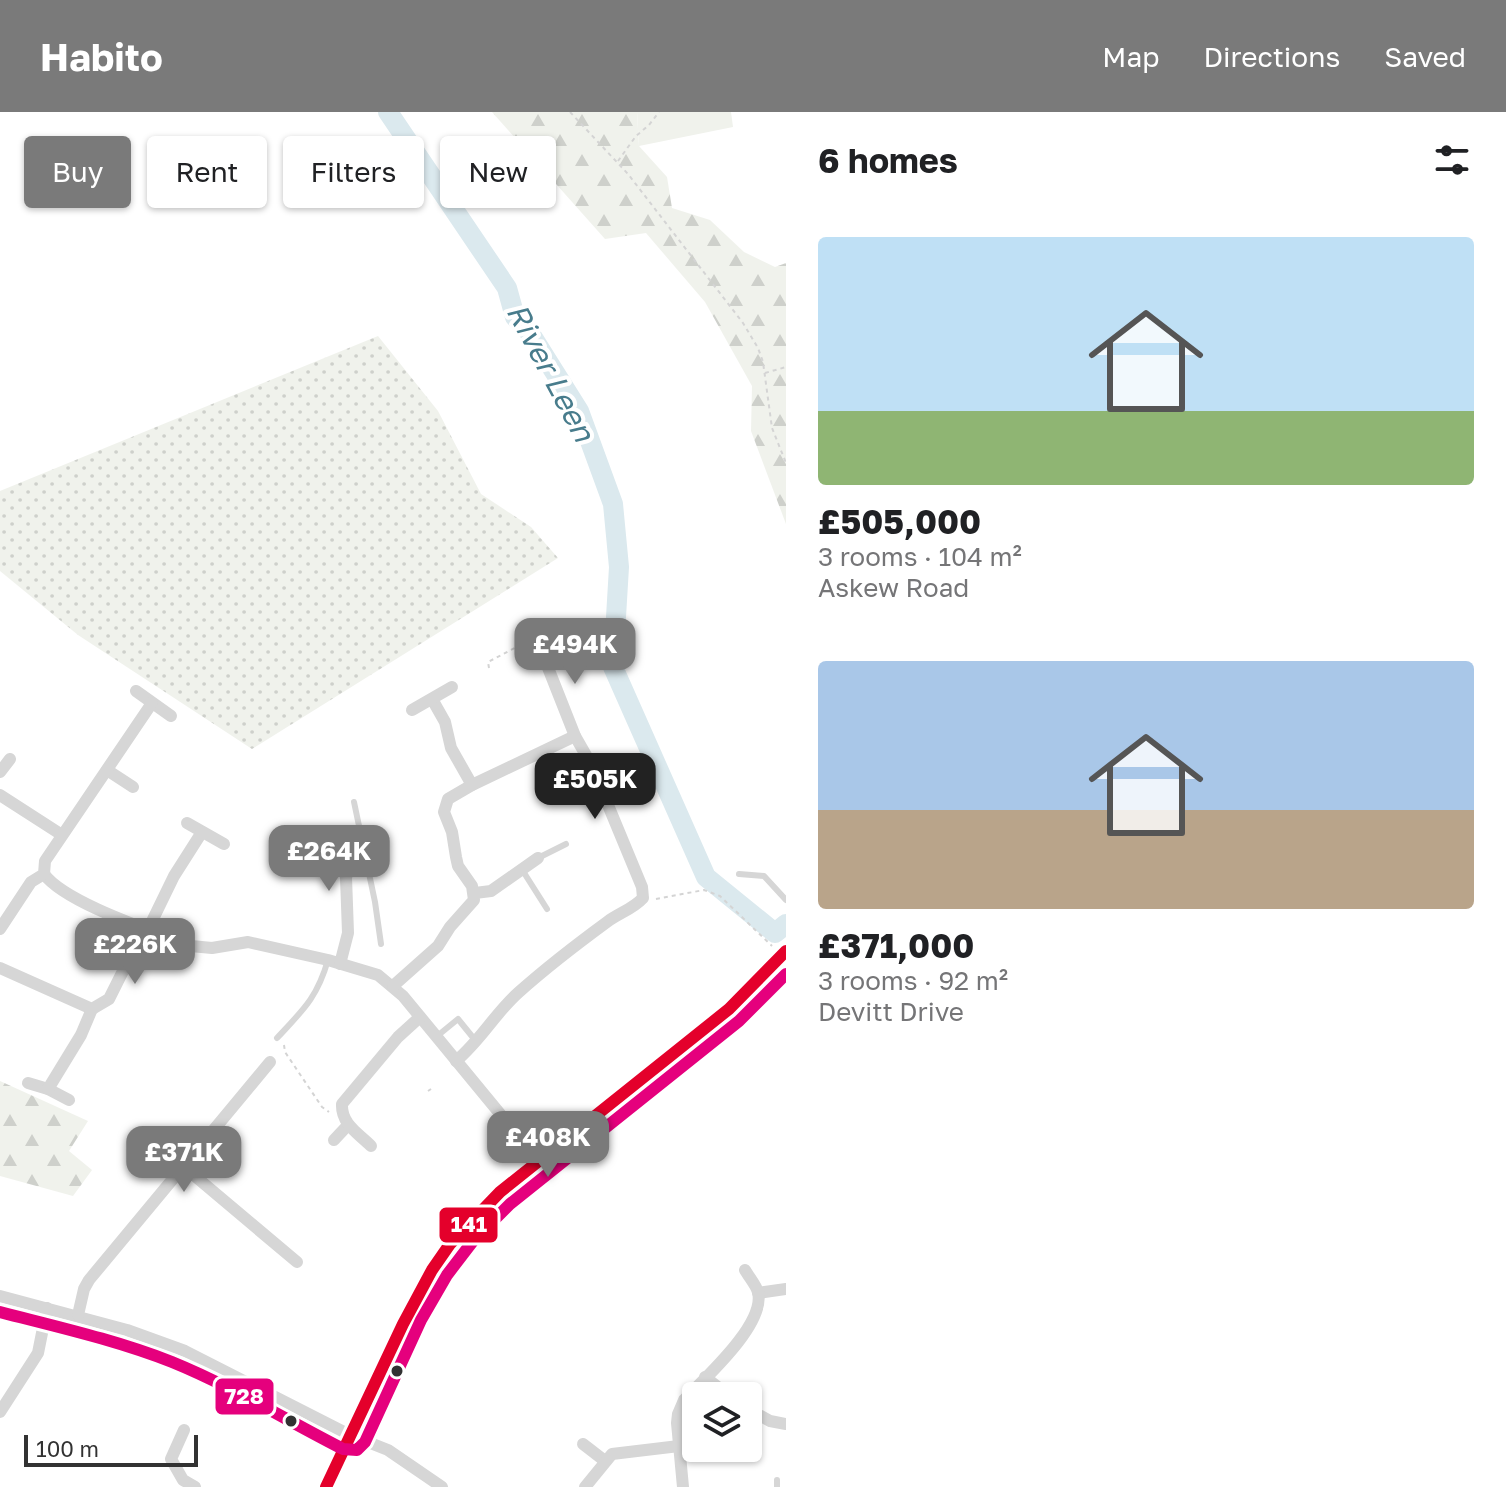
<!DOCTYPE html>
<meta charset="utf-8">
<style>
body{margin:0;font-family:"Golos Text",sans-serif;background:#f6f6f6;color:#202124;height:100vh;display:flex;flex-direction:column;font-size:30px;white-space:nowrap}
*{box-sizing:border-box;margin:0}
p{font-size:26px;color:#757577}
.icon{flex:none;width:44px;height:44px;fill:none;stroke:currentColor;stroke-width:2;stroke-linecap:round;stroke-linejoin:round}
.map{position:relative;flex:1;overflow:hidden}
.panel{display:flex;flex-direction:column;background:#fff;width:720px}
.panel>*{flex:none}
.hud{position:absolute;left:24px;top:24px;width:642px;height:72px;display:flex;gap:16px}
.tools{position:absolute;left:682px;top:1270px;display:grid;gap:16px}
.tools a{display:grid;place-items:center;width:80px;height:80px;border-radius:8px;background:#fff;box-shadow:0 2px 6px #0004;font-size:40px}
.scale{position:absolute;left:24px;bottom:20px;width:174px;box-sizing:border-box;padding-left:8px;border:4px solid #323232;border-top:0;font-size:22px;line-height:28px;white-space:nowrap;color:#323232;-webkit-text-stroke:6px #fff;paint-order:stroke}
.price{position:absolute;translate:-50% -68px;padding:0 18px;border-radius:16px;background:#7a7a7a;color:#fff;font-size:26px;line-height:52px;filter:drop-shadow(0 2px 4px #0008)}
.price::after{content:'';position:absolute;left:50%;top:48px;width:24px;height:18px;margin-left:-12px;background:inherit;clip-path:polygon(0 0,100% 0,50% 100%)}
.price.active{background:#222;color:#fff}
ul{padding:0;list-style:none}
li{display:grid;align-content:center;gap:16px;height:424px;padding:0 32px}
li span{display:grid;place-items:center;height:248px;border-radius:8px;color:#555}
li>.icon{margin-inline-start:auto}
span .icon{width:144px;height:144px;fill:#fffc;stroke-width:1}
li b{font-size:34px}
h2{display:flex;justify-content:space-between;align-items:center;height:96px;padding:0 32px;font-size:34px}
.pill{padding:0 28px;border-radius:8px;background:#fff;box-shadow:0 2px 6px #0004;font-size:28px;line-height:72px}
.pill.active{background:#7a7a7a;color:#fff}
header{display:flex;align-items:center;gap:48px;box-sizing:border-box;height:112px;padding:0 40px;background:#7a7a7a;color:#fff}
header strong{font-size:38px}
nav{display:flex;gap:44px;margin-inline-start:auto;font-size:28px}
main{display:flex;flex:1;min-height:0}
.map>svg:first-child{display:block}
.grass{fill:url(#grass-dots)}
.forest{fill:url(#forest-firs)}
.green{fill:#f0f2ec}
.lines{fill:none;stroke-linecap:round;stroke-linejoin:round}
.river{stroke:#dbe9ee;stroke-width:20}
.path{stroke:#d4d4d4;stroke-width:2;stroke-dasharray:4 4;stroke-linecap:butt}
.service{stroke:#d6d6d6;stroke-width:6}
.minor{stroke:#d6d6d6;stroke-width:12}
.tertiary{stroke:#d6d6d6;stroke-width:16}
.bus-1-casing{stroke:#fff;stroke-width:18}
.bus-2-casing{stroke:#fff;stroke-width:18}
.bus-1{stroke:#e4002b;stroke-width:12}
.bus-2{stroke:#e5007d;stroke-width:12}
.bus-dot{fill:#323232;stroke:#fff;stroke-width:3}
.labels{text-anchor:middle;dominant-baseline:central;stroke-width:8;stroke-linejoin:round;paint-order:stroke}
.water-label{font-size:30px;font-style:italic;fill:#487c8c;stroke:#fff}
.line-badge{stroke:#fff;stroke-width:3}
.badge-label{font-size:22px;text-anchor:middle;font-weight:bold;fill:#fff}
</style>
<header>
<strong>Habito</strong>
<nav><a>Map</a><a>Directions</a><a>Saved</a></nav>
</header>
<main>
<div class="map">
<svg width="786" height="1375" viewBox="0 0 786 1375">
<defs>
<pattern id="grass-dots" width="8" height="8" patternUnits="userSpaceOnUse" patternTransform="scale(2)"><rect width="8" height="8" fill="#f0f2ec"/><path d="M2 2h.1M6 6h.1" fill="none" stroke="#ced0cb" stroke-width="1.8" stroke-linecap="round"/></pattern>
<pattern id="forest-firs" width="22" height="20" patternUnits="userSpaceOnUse" patternTransform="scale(2)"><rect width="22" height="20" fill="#f0f2ec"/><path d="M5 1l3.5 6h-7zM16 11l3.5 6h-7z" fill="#ced0cb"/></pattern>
</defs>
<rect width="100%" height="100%" fill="#fff"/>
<path class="grass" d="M378,224L438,299L481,382L531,415L558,446L252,637L78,523L0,459V379Z"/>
<g class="forest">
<path d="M492,0H637L639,34L667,65L672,96L710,108L744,140L775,155L786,151V412L751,319L752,274L705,190L646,121L605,127Z"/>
<path d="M0,969L88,1009L69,1039L92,1058L73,1084L0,1064Z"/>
</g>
<path class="green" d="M637,0H731L733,15L639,34Z"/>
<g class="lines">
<path class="river" d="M388,0L507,176L515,205L530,221L579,299L613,392L619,455L613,555L706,765L775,821L786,812"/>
<g class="path">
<path d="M570,0L628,62L743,211L758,236L763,250L772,316L786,351"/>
<path d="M618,49L636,24L649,13L659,0"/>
<path d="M765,261L786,255"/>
<path d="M489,556L488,550L526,530L534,529"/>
<path d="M656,787L704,778L720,784L772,834"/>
<path d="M284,933L285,940L322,995L329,1000"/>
<path d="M428,979L431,977"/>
</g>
<g class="service">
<path d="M354,690L375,790L381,832"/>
<path d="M538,746L566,732"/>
<path d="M521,756L547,797"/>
<path d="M739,762L764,764L786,788"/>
<path d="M436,925L458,907L475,928"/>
<path d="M277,926C303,898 317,886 328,848"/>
<path d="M777,1368V1375"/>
</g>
<g class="minor">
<path d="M136,579L171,604"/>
<path d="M432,587L445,610L451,636L472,673"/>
<path d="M412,598L452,575"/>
<path d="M107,658L133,675"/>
<path d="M0,660L10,647"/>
<path d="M0,683L62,723"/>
<path d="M187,711L224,732"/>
<path d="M44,762C65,791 155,820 191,834L212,836L248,830L328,848L378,863L403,884L539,1049"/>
<path d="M475,781L491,779L538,746"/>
<path d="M0,817L31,770L44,762L45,749L152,591"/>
<path d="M340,852L348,821L346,765L348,760L368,755"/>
<path d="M0,856L92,897L109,887L123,859L138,838L174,764L202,720"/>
<path d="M393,874L438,834L450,815L474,788L472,774L458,754L456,745L452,720L444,700L448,687L472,673L575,624"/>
<path d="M456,949C482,927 495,901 519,880C546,856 577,832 607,810C619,801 633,797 643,786L642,775L591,652L575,624L541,538"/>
<path d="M28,971L48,977L69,988"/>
<path d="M48,977L81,923L92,897"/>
<path d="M334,1028L348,1013"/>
<path d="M371,1034C358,1021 341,1012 342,992L398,925L420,905"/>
<path d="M183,1054L297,1150"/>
<path d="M758,1181L786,1177"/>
<path d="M0,1184L127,1218L185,1239L350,1323L388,1338L442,1375"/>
<path d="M78,1203L84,1177L89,1168L270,950"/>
<path d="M705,1265L729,1284"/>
<path d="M748,1297L770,1309L786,1312"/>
<path d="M0,1300L38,1241L47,1196"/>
<path d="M184,1318L171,1347L183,1368L195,1375"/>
<path d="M583,1332L605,1349"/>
<path d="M585,1375L612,1342L679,1334"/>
<path d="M683,1375L677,1311L678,1302L684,1288C705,1266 766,1212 758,1180C756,1173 749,1165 745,1158"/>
</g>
<path class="tertiary" d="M326,1375L403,1212L432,1158L450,1132L500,1080L729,897L786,839"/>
<defs>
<path id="bus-1" d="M326,1375L403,1212L432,1158L450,1132L500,1080L729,897L786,839"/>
<path id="bus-2" d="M0,1200C58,1215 116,1228 172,1250C231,1274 286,1308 343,1337L357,1338L365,1330L421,1208L447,1163L473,1129L510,1092L739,909L786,862"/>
</defs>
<use href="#bus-1" class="bus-1-casing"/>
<use href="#bus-2" class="bus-2-casing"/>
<use href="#bus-1" class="bus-1"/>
<use href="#bus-2" class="bus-2"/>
</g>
<g class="bus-dot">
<circle cx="397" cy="1259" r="7"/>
<circle cx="291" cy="1309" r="7"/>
</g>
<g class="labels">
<g class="water-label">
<text transform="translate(551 260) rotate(62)">River Leen</text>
</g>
</g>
<g class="line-badge">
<rect x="438" y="1094" width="61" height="38" rx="8" fill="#e4002b"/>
<rect x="214" y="1265" width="61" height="39" rx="8" fill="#e5007d"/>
</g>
<g class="badge-label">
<text x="469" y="1120">141</text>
<text x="244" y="1292">728</text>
</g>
</svg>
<div class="tools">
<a><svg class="icon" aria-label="layers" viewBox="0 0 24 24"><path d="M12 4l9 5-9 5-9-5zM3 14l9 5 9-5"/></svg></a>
</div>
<div class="scale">100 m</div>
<b class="price" style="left:575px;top:574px">£494K</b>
<b class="price active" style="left:595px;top:709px">£505K</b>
<b class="price" style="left:329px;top:781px">£264K</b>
<b class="price" style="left:135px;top:874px">£226K</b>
<b class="price" style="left:548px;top:1067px">£408K</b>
<b class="price" style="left:184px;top:1082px">£371K</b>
<div class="hud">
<a class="pill active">Buy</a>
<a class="pill">Rent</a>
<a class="pill">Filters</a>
<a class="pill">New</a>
</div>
</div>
<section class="panel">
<h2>6 homes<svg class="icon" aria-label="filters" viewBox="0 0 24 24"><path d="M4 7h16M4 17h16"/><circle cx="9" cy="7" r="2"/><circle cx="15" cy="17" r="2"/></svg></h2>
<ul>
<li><span style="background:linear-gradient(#bfe0f5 70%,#8fb573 0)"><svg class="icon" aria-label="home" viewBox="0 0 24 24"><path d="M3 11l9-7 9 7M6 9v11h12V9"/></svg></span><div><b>£505,000</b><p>3 rooms · 104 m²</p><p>Askew Road</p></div></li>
<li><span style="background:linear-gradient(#a9c7e8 60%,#b9a48a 0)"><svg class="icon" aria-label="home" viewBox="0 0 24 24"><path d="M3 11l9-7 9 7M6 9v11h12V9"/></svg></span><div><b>£371,000</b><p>3 rooms · 92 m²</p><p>Devitt Drive</p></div></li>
</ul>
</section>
</main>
